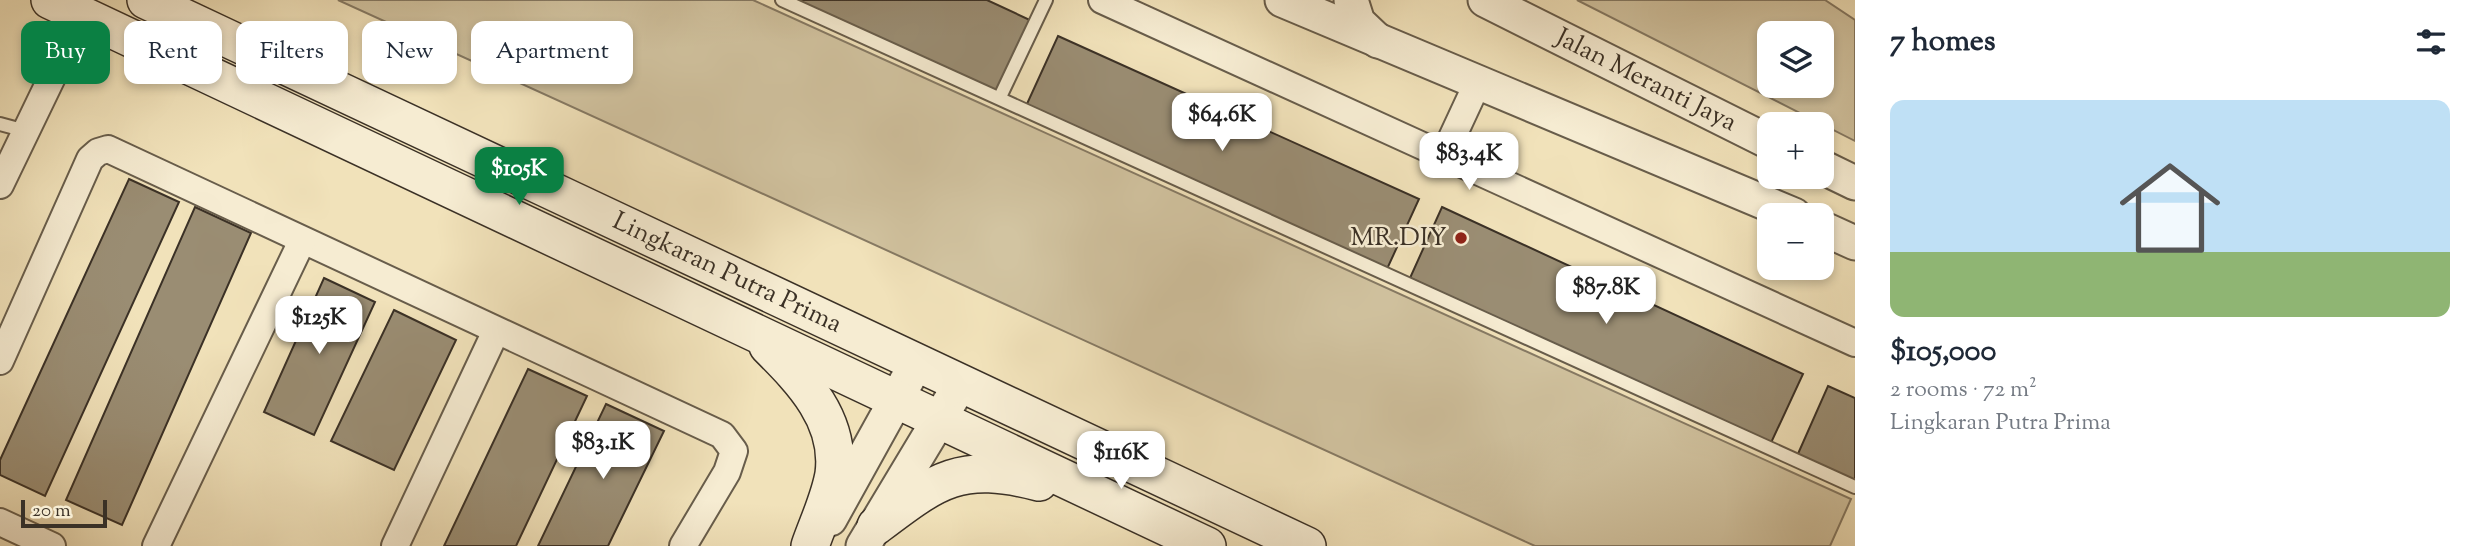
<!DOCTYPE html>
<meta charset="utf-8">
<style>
body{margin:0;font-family:"Sorts Mill Goudy",serif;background:#f6f6f7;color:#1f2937;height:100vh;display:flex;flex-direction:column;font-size:26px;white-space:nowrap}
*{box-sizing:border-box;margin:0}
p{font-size:23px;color:#747a83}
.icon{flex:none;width:38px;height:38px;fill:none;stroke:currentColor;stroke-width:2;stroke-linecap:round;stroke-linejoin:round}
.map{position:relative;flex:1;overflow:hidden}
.drawer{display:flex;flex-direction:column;background:#fff;width:630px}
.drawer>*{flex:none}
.hud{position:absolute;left:21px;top:21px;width:665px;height:63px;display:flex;gap:14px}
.buttons{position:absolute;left:1757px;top:21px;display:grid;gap:14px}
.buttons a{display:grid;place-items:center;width:77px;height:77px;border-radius:14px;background:#fff;box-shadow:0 4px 10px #0003;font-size:35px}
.scale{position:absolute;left:21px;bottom:18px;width:86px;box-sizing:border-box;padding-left:7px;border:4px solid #3b3126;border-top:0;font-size:19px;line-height:24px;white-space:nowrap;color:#3b3126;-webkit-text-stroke:5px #f6ecd2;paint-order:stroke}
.price{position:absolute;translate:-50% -60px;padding:0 16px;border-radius:14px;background:#fff;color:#222;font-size:23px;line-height:46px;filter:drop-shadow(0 2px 4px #0008)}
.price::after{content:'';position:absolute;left:50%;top:42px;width:21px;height:16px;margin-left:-10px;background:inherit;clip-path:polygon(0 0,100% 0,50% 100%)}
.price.on{background:#0b8043;color:#fff}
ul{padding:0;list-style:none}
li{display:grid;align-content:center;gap:14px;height:371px;padding:0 35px}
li+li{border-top:2px solid #e0e1e3}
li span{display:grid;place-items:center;height:217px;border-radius:14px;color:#555}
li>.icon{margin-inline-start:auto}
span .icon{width:126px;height:126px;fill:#fffc;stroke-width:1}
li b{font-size:30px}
h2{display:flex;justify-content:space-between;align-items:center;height:84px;padding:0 35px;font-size:30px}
.tag{padding:0 24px;border-radius:14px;background:#fff;box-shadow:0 4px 10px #0003;font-size:24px;line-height:63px}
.tag.on{background:#0b8043;color:#fff}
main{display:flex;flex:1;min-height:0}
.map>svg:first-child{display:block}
.green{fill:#d2c4a1;stroke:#867a64;stroke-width:2;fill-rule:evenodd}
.building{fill:#9a8d73;stroke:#3b3126;stroke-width:2}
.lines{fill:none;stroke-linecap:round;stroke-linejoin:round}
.service-casing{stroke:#685d4b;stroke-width:16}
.minor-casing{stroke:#685d4b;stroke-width:30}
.tertiary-casing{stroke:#685d4b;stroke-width:37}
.secondary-casing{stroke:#3b3126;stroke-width:40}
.service{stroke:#f6ecd2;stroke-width:12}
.minor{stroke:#f6ecd2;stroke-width:26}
.tertiary{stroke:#f6ecd2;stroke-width:33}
.secondary{stroke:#f6ecd2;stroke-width:37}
.poi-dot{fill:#8f2418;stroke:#f6ecd2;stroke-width:2.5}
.labels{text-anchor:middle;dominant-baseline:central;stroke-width:5;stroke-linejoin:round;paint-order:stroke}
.street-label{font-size:26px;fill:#3b3126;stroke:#f6ecd2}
.poi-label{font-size:26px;fill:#3b3126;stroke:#f6ecd2;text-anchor:end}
</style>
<main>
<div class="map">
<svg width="1855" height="546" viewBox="0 0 1855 546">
<rect width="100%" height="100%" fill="#f1e2ba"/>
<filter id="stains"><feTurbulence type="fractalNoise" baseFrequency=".00286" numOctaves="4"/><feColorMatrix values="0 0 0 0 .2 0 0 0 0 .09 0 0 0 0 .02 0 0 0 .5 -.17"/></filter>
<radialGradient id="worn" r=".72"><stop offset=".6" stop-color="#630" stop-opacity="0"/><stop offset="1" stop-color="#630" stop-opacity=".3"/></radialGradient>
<g class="green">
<path d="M338,0H753L1851,499L1830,546H1535Z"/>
<path d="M1577,0H1825L1855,20V141ZM1769,33H1822V86H1769Z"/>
</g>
<g class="building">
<path d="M792,0H987L1032,21L998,95Z"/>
<path d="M1058,36L1419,199L1387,269L1026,106Z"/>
<path d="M129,179L179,202L45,496L0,475V460Z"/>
<path d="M195,207L251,233L122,525L66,500Z"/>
<path d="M1442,207L1803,374L1770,445L1410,278Z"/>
<path d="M324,278L375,302L314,435L264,412Z"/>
<path d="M394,310L456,340L394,470L331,441Z"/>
<path d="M528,369L587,396L516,546H444Z"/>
<path d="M1828,386L1855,398V482L1797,456Z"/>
<path d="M606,404L664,431L608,546H538Z"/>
</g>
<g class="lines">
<defs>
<g id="service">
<path d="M782,0L1855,487"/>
<path d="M1000,97L1046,0"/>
<path d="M0,124L26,131"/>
</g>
<g id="minor">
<path d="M1102,0L1855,343"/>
<path d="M1444,155L1477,84"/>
<path d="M0,185L82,15"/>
<path d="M0,361L90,159L98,152L108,149L722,435L734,451L727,472L683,546"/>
<path d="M0,522L52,546"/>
<path d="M156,546L302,241"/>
<path d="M395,546L496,331"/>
</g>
<g id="tertiary">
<path d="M1282,0L1794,215"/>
<path d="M1351,0L1358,22L1378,41"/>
<path id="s1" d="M1485,0L1769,142"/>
<path d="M1822,167L1855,183"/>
<path d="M1822,228L1855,243"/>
<path d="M830,519L917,362"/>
<path d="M863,546L961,383"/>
</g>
<g id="secondary">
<path d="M50,0L1207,546"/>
<path id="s2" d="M146,0L1307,546"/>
<path d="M768,346C803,381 841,420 834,474C830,498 818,523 810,546"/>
<path d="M876,526C938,479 960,462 1039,482"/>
</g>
</defs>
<use href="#service" class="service-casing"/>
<use href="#minor" class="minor-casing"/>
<use href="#tertiary" class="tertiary-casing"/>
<use href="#secondary" class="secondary-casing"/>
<use href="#service" class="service"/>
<use href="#minor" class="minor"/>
<use href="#tertiary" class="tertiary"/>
<use href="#secondary" class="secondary"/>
</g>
<circle class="poi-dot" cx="1461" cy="238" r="7"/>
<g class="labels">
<g class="street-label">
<text stroke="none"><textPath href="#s1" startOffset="180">Jalan Meranti Jaya</textPath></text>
<text stroke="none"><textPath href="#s2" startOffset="642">Lingkaran Putra Prima</textPath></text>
</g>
<g class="poi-label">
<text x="1447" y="238">MR.DIY</text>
</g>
</g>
<rect width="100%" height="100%" filter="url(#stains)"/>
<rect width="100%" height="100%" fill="url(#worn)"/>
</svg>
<div class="buttons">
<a><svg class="icon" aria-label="layers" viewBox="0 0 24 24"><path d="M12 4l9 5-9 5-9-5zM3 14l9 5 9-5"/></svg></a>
<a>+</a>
<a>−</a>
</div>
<div class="scale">20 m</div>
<b class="price" style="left:1222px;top:153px">$64.6K</b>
<b class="price" style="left:1469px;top:192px">$83.4K</b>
<b class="price on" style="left:519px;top:207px">$105K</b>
<b class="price" style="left:1606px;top:326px">$87.8K</b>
<b class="price" style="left:319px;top:356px">$125K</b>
<b class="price" style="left:603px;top:481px">$83.1K</b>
<b class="price" style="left:1121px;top:491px">$116K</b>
<div class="hud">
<a class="tag on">Buy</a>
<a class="tag">Rent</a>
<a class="tag">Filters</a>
<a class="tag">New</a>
<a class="tag">Apartment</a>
</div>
</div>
<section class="drawer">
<h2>7 homes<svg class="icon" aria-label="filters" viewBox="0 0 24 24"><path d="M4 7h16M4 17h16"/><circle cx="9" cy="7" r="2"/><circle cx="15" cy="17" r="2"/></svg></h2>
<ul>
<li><span style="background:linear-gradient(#bfe0f5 70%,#8fb573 0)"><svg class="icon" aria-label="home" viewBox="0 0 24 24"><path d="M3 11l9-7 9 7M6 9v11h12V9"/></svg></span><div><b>$105,000</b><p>2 rooms · 72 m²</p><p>Lingkaran Putra Prima</p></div></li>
</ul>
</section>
</main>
